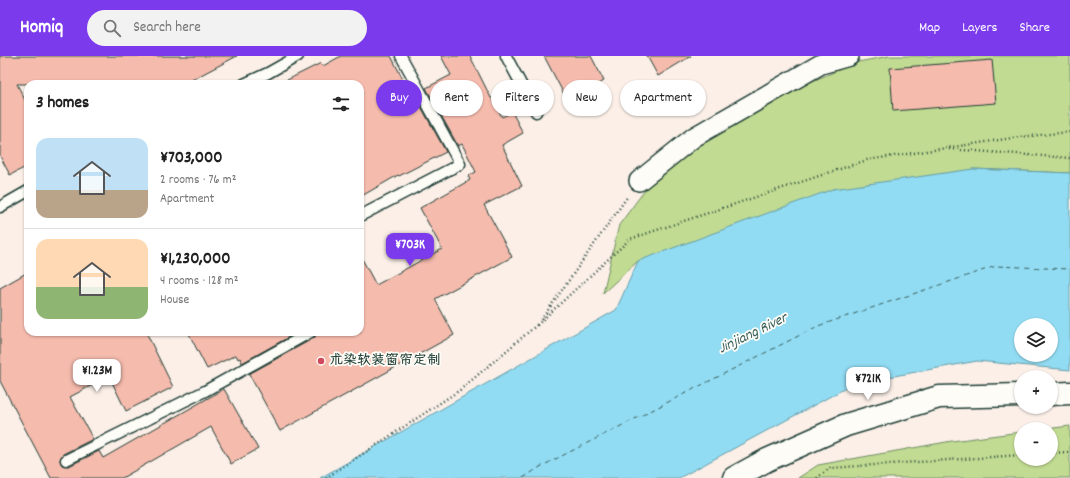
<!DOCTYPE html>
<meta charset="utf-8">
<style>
body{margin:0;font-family:Dekko,"LXGW WenKai TC",sans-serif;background:#f2f2f2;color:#222;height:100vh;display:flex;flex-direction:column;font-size:15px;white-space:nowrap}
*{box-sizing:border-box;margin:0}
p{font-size:13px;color:#767676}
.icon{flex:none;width:22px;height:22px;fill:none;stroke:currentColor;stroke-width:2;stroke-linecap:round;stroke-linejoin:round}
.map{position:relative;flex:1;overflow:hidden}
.panel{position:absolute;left:24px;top:24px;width:340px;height:256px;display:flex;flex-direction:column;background:#fff;border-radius:12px;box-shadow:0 1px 3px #0004}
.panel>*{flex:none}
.banner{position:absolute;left:376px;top:24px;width:380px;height:36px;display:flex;gap:8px}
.tools{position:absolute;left:1014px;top:262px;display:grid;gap:8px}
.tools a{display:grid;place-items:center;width:44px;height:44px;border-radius:50%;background:#fff;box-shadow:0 1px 3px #0004;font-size:20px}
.price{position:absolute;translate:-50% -34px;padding:0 9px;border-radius:8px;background:#fff;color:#222;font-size:13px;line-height:26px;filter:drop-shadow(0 1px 2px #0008)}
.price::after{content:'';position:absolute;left:50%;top:24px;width:12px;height:9px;margin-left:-6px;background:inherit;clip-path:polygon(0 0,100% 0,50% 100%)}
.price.selected{background:#7c3aed;color:#fff}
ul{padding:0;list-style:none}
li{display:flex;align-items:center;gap:12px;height:100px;padding:0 12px}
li+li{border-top:1px solid #e0e0e0}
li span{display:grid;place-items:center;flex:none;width:112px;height:80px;border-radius:12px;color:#555}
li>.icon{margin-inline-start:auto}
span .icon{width:48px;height:48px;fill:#fffc;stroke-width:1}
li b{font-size:17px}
h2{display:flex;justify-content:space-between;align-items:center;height:48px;padding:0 12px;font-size:17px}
.tag{padding:0 14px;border-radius:18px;background:#fff;box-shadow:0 1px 3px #0004;font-size:14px;line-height:36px}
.tag.selected{background:#7c3aed;color:#fff}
header{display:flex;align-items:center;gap:24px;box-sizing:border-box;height:56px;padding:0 20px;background:#7c3aed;color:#fff}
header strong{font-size:19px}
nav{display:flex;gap:22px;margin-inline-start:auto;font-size:14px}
.search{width:280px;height:36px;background:#f2f2f2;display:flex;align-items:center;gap:10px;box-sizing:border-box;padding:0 14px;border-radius:22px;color:#767676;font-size:15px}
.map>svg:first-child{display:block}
.green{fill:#c1db92;stroke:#708c63}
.water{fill:#92dcf3;stroke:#649ca7;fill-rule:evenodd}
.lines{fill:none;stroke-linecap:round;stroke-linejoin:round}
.ferry{stroke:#365d5a;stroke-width:1;stroke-dasharray:5 4;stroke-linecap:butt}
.building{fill:#f5bbad;stroke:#1f3d34}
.lane-casing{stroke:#1f3d34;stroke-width:13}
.street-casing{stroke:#1f3d34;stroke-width:22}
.secondary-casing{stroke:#1f3d34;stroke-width:25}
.path{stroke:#1f3d34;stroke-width:2.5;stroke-dasharray:1 3;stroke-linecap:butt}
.lane{stroke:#fdfcf7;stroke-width:10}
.street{stroke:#fdfcf7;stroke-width:19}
.secondary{stroke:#fdfcf7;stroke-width:22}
.poi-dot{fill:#d1495b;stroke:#fdfcf7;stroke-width:1.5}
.labels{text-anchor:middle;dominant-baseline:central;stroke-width:3.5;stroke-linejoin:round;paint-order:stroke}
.poi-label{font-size:14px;font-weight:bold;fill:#1f3d34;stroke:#fdfcf7;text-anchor:start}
.water-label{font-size:15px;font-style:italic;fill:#365d5a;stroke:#fdfcf7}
</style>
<header>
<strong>Homiq</strong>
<div class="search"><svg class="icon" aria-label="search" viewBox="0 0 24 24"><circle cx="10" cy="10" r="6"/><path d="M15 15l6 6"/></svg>Search here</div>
<nav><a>Map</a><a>Layers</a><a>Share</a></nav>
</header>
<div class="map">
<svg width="1070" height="422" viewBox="0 0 1070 422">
<rect width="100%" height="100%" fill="#fbefe8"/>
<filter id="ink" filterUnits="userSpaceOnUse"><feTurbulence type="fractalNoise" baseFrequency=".025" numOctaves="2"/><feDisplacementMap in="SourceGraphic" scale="8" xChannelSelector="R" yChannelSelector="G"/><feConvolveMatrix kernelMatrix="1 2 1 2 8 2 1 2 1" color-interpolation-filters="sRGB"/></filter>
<g filter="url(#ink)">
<g class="green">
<path d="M889,0H1070V117L973,113L638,205L603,237L619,169L668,103L798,31L858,6Z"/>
<path d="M1070,370V422H798L818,409L952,385L1021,376V403H1051V373H1045Z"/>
</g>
<path class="water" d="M973,113L1070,117V314L977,305L855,327L679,422H320L616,254L638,205L833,133ZM1021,269H1051V299H1021Z"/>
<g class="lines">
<path class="ferry" d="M523,422L540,411L818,270L996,210L1070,213"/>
</g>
<g class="building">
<path d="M0,0H237L184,28H17L28,50V110L10,119L0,100Z"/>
<path d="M341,0H391L411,39L414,38L446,96L399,120L398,119L360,141V28H279L321,7L323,10Z"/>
<path d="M441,0H470L491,42H492L502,61L512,56L523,77L502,89L522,130L484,149L512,201L435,243L454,279L280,375L249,318L314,282L317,276H360V199L376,229L442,193L420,152L470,124L468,120L476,116L462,88L458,90L426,32L451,19Z"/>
<path d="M544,0H591L604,25L567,44Z"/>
<path d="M647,0H691L658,20Z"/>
<path d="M992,4L996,47L893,55L890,12Z"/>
<path d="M28,216V276H146L173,331L126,355L109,320L70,341L93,383L63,398L60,404L62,409L69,410L99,395L103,402L224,333L258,393L231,408L211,371L122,422H51L0,325V232Z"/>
<path d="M188,276H298L242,307L240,302L238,303L236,299L207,313Z"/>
</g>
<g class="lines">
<defs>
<g id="lane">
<path d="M506,0L536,56"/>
<path d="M244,28L268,17L298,0"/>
<path d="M0,151L28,135"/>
<path d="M360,160L460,108L401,0"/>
<path d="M66,404L205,335L311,276"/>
</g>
<path id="street" d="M639,125L694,81L821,8L849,0"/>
<g id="secondary">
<path d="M1051,338L1070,337"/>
<path d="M734,422L767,404L846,369L939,341L1021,339"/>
</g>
</defs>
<use href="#lane" class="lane-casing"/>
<use href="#street" class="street-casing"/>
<use href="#secondary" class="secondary-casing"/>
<g class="path">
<path d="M949,93L1070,102"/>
<path d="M541,264L628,140"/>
<path d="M537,269L630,183L867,104L1019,81L1070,76"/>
<path d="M1051,397L1070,396"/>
<path d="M326,422L460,334L538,268"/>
<path d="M817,422L830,412L1021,399"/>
</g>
<use href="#lane" class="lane"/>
<use href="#street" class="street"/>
<use href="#secondary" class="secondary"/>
</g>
</g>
<circle class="poi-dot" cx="321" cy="305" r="4"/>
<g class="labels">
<g class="poi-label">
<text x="329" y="305">术染软装窗帘定制</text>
</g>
<g class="water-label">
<text transform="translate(753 278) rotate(-26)">Jinjiang River</text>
</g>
</g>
</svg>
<div class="tools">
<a><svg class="icon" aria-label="layers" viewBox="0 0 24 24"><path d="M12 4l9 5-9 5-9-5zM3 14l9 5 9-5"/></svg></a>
<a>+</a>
<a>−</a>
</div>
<b class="price selected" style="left:410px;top:211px">¥703K</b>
<b class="price" style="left:97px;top:337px">¥1.23M</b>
<b class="price" style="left:868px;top:345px">¥721K</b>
<div class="banner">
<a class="tag selected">Buy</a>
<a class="tag">Rent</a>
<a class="tag">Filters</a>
<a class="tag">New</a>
<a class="tag">Apartment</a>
</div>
<section class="panel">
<h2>3 homes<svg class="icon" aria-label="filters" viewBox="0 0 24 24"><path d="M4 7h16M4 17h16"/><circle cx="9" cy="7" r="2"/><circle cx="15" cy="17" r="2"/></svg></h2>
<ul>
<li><span style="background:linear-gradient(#bfe0f5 65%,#b9a48a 0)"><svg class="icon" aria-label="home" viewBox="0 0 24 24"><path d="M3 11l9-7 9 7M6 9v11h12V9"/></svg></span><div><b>¥703,000</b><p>2 rooms · 76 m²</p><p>Apartment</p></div></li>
<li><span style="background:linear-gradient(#ffd9b3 60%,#8fb573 0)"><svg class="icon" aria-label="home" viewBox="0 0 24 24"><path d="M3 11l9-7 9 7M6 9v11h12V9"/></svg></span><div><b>¥1,230,000</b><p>4 rooms · 128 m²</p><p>House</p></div></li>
</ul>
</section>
</div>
